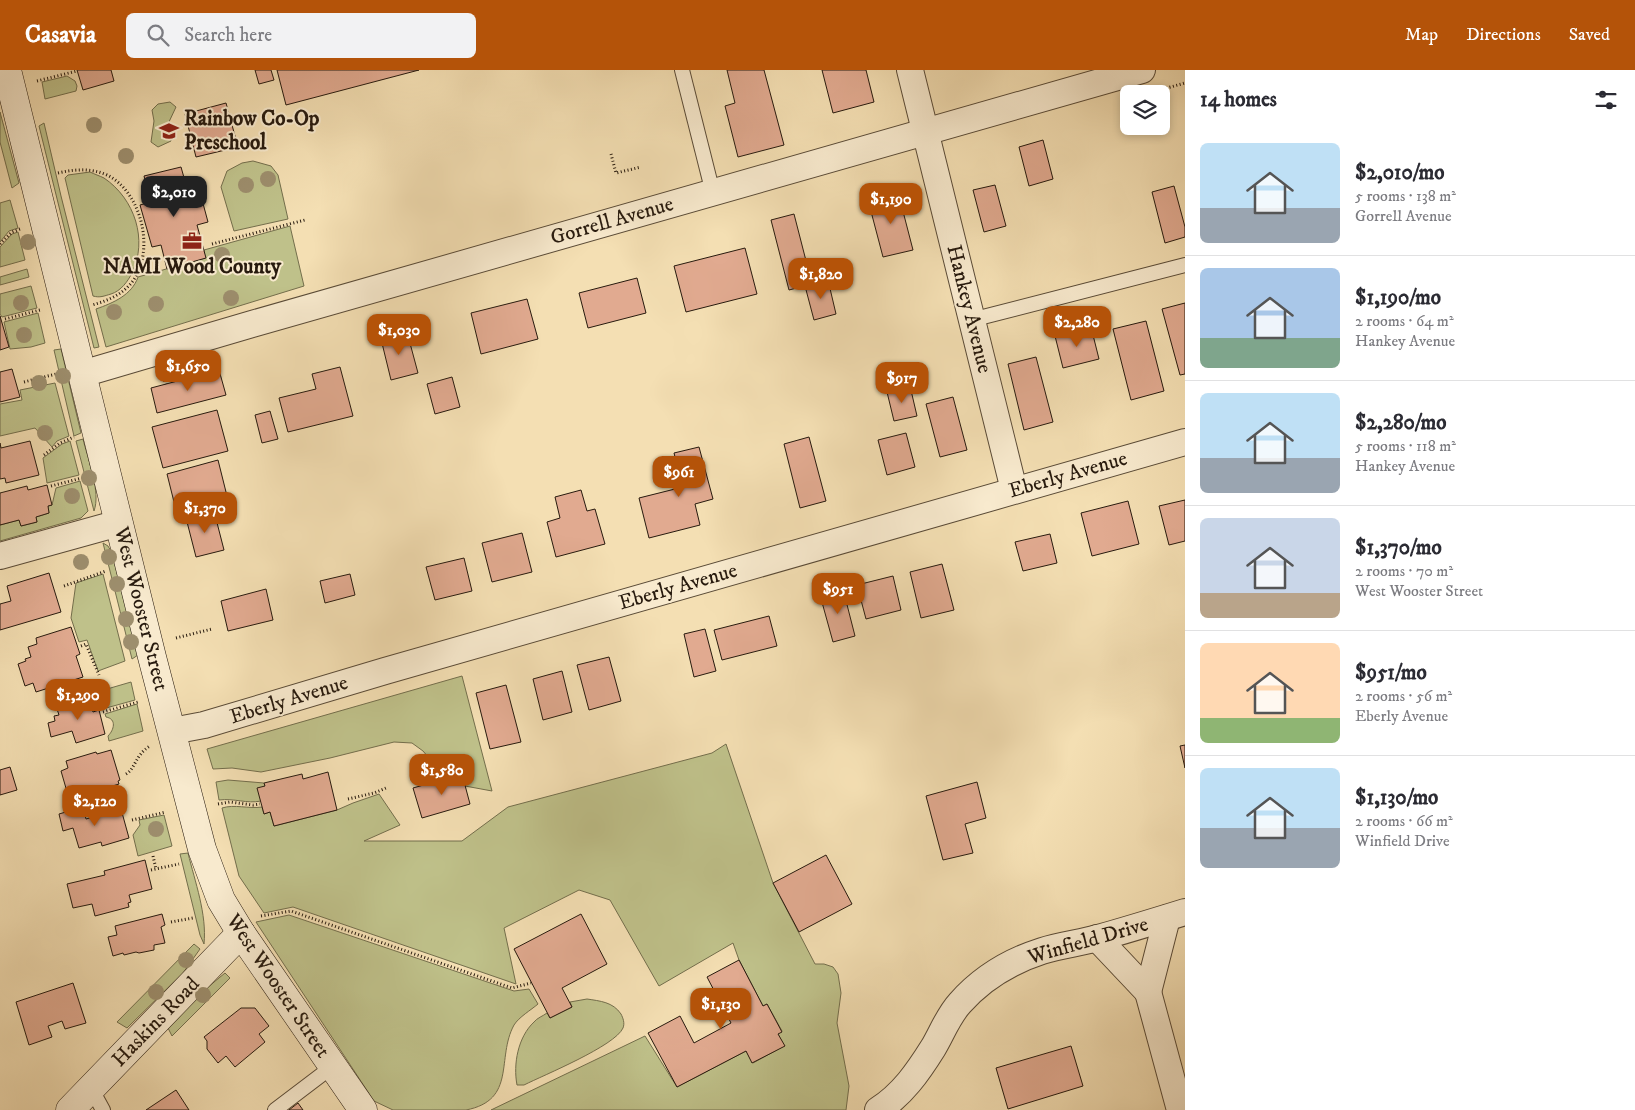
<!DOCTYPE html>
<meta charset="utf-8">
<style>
body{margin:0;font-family:"IM FELL DW Pica",serif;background:#f2f2f3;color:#2b2b33;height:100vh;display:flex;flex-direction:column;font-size:19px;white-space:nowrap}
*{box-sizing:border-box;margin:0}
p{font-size:16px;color:#7c7c81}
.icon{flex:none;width:28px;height:28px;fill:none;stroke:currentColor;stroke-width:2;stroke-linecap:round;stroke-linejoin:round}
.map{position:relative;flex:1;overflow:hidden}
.panel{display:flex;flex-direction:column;background:#fff;width:450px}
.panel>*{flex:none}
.tools{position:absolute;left:1120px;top:15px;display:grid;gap:10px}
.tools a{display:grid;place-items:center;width:50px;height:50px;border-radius:8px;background:#fff;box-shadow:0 2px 8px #0003;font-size:25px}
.price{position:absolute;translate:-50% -42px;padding:0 11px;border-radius:10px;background:#b45309;color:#fff;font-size:16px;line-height:32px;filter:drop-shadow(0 1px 2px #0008)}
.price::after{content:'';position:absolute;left:50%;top:30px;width:15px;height:11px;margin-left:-8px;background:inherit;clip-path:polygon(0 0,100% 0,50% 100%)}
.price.active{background:#222;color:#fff}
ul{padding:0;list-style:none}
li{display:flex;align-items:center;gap:15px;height:125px;padding:0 15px}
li+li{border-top:1px solid #e1e1e2}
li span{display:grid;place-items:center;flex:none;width:140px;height:100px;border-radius:8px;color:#555}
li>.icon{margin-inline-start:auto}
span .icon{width:60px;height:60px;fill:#fffc;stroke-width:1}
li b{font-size:21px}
h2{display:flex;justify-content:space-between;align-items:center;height:60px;padding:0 15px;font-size:21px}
header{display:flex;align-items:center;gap:30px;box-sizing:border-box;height:70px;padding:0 25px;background:#b45309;color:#fff}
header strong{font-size:24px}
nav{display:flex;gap:28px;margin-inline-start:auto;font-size:18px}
.search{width:350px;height:45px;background:#f2f2f3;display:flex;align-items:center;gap:12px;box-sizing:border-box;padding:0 18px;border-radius:8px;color:#7c7c81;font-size:19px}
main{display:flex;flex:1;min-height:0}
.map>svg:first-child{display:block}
.green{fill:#bfc18a;stroke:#736e4c}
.building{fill:#e1aa90;stroke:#271a0e}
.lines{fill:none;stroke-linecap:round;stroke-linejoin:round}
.lane-casing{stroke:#5a4b37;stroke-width:16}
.street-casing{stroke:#5a4b37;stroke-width:28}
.secondary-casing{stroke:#271a0e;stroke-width:29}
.path{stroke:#271a0e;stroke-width:3;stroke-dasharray:1 2.5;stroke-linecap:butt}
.lane{stroke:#f8eace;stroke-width:14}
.street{stroke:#f8eace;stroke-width:26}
.secondary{stroke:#f8eace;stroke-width:28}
.tree{fill:#9d8e6d}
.labels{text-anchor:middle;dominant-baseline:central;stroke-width:4;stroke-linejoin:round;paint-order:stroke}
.poi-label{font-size:21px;font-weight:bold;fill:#271a0e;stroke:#f8eace;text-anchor:start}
.street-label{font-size:21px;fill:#271a0e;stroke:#f8eace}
</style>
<header>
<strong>Casavia</strong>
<div class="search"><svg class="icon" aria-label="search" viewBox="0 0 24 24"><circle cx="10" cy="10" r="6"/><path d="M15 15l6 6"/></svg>Search here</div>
<nav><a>Map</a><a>Directions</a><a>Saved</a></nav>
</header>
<main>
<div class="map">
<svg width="1185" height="1040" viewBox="0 0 1185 1040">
<rect width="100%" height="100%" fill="#f4dfb3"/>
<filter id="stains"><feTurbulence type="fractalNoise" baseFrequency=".004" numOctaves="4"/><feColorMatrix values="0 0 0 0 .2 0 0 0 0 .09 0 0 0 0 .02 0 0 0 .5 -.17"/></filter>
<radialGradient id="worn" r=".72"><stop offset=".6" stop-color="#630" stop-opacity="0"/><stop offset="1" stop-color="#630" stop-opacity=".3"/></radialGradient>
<g class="green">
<path d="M67,6L75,11L77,16L76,21L45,29L42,12Z"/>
<path d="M170,32L176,37L168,54L171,71L158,77L151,72L154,51L152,40L158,34Z"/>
<path d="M0,42L19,113L12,118L0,72Z"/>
<path d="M44,53L61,126L99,277L94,278L39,56Z"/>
<path d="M253,91L271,96L278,105L288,149L234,161L221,117L227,101L242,93Z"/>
<path d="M90,102C94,104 100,106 104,108C135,129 148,170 132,203C128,211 121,221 111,224C104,226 100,228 93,226L65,108L68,105Z"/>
<path d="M10,130L18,158L9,161L0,172V133Z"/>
<path d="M290,156L304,216L106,277L96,239C113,233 132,225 138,207L205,188L204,180Z"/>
<path d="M18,162L25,190L0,197V177L12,164Z"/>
<path d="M27,199L29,207L0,215V207Z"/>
<path d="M31,216L37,238L2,247L0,244V224Z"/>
<path d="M38,243L45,273L31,277L10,279L4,252Z"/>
<path d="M61,279L81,363L74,366L54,280Z"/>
<path d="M55,313L69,366L57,371L52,377L35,358L0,366V334L22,330L20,320Z"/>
<path d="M83,369C88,390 101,422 94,441L76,371Z"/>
<path d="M70,371L79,405L47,413L43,388L62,374Z"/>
<path d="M80,411L88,441L81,448L0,471V455L19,450L21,456L37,452L36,447L49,443L48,436L52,435L56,418Z"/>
<path d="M103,473L108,476L112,483L138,585L132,589Z"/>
<path d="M103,504L125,591L98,601L87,570L79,572L71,548L76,513Z"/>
<path d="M462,606L492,721L465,716L461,705L438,707L435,695L423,681L412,673L394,672L330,688L261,702L232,698L213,699L207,679Z"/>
<path d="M131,612L135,630L99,640L105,636L104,628L100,626L91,628L90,624Z"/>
<path d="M137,634L143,661L109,671L108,666C114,660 117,649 106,647L105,644Z"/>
<path d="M726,674L773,813L815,894H824L833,897L838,904L841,923L837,953L849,1016L846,1040H491L645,966L677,1017L746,981L753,993L784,976L778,964L782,961L767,934L763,936L739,890L733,873L659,916L610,830L579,820L504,858L516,914L293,837L264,843L239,806L222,738C234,734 249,739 262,737L264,744L270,742L274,756L337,740L353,733L379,724L400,755L364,771H462L508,737L712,683Z"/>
<path d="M228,710L264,713L265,716L261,731C247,734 234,728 219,730L216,712Z"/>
<path d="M164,745L172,776L138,786L133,765L140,755L139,750Z"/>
<path d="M188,783C195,812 207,844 204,874L200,865L180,784Z"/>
<path d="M289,845L514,921L529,919L538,934C531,940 519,947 514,955C496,988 517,1030 466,1040H393L374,1031L256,852Z"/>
<path d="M194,874L200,879L183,903L127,958L117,952Z"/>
<path d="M225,903L230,908L172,966L167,956L191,931Z"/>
<path d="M587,929C600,931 613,932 621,944C623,948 625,953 623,958C615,976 544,1005 524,1015H517C513,994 518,967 534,952C537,948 543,946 547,943L550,948L572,937L570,932Z"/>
</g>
<g class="building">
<path d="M77,0H111L114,11L83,20Z"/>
<path d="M255,0H271L274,10L259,14Z"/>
<path d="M277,0H419L286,35Z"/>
<path d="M727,0H764L784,75L738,87L725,36L735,33Z"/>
<path d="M822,0H866L874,32L833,43Z"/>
<path d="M226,33L238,77L196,87L185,44Z"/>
<path d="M1043,70L1053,109L1029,116L1019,77Z"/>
<path d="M181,97L190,129L201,126L208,152L197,155L206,188L167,199L161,175L152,177L140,135L151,132L144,106Z"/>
<path d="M995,115L1006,156L984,162L973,120Z"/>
<path d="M1174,116L1185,157V167L1165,173L1152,122Z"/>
<path d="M898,122L913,180L883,187L868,130Z"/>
<path d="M794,144L812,214L789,220L771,150Z"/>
<path d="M745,178L757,224L686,242L674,196Z"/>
<path d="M637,208L646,243L588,258L579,223Z"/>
<path d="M828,210L836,244L814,250L805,216Z"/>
<path d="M527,229L538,269L481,284L471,243Z"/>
<path d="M1185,233V304L1180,305L1162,239Z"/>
<path d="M0,246L9,277L0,280Z"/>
<path d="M1146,251L1164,321L1131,330L1113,259Z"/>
<path d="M1091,257L1099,289L1063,298L1055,266Z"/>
<path d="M407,262L418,303L391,310L381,269Z"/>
<path d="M1036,287L1053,352L1024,360L1008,294Z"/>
<path d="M340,297L353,346L288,362L279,328L316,319L312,304Z"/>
<path d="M12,299L20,327L0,332V302Z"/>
<path d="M219,300L226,325L157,343L151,318Z"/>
<path d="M452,307L460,337L435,344L427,314Z"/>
<path d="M910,316L917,346L894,351L887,322Z"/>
<path d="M953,327L967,380L940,387L926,334Z"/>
<path d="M217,340L228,381L163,398L152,357Z"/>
<path d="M270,341L278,369L262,373L255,345Z"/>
<path d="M906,363L915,397L887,405L878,370Z"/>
<path d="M809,367L826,431L800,438L784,374Z"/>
<path d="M30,371L39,405L6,413L5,408L0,409V373L1,378Z"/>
<path d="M699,377L713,429L695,434L700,455L649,468L639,428L683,417L674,383Z"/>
<path d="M218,390L227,426L176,440L167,404Z"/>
<path d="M47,415L52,435L48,436L49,443L36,447L37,452L21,456L19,450L0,455V423L27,416L28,420Z"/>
<path d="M581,420L587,441L595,439L605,474L556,487L547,452L560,448L555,427Z"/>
<path d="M1185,430V471L1169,475L1159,436Z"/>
<path d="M1128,431L1139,474L1092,486L1081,443Z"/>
<path d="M214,441L224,480L196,487L186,448Z"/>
<path d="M522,463L532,502L492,512L482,473Z"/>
<path d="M1050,464L1057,493L1023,501L1015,472Z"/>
<path d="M464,488L472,521L435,530L426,497Z"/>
<path d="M942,494L954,540L921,548L910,502Z"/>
<path d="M49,503L61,542L0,560V534L11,531L7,516Z"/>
<path d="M350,504L355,525L325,533L320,511Z"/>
<path d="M893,506L901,540L866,549L857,515Z"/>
<path d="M266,519L273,550L228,561L221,531Z"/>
<path d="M843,519L855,566L833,572L820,525Z"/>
<path d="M769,546L777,576L722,590L714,560Z"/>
<path d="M71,557L80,584L76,586L83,607L36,622L33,613L25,616L18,594L26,591L25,589L31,587L28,577L37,574L36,568Z"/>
<path d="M705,559L716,601L694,607L684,564Z"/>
<path d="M609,587L621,631L589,640L577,595Z"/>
<path d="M562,601L572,642L543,650L533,609Z"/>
<path d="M506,615L521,672L490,679L476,623Z"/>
<path d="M88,626L93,642L99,640L105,664L76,673L72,661L51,667L48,653L55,651L54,646L59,645L56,636Z"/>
<path d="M1185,675V698L1180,676Z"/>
<path d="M111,680L120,710L118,711L119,714L90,723L91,726L70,732L61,701L68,698L66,691L96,682L97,684Z"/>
<path d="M10,697L17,720L0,725V700Z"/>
<path d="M328,702L337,740L274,756L270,742L264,744L257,718L265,716L264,713L302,704L303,709Z"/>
<path d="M462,704L470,734L422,748L413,718Z"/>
<path d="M977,712L986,748L965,754L973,783L943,790L926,726Z"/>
<path d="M83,737L86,749L121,739L129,768L102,776L101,772L79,778L73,758L63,761L59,744Z"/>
<path d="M826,785L852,834L799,862L773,813Z"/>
<path d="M145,790L152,819L129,825L131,832L128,833L129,837L95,846L92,834L73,838L67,814L105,805L104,801Z"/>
<path d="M162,844L165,855L161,857L165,873L154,875V880L139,883L136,882L124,885L123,883L113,886L108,867L117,865L115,856Z"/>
<path d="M581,844L607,894L562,918L572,937L550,948L514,879Z"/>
<path d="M739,890L763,936L767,934L782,962L778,964L785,976L752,993L746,981L677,1017L648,963L680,946L694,973L731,953L707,907Z"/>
<path d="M73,913L86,953L65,959L62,951L48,956L52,967L29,975L16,932Z"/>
<path d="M241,938H255L269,956L259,964L265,972L235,997L226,986L218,993L207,979V971L204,967Z"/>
<path d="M1071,976L1083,1016L1008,1039L996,998Z"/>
<path d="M176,1020L189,1040H146Z"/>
<path d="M298,1033L303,1040H289Z"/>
</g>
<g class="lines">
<defs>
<g id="lane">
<path d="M682,0L713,123"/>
<path d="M971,250L1185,195"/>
<path d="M91,1018L103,1040"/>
<path d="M275,1040L333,996"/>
</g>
<g id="street">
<path d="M910,0L1014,420"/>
<path d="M82,304L252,254L1142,0"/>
<path d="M0,486L119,453"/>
<path d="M172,661L204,655L385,601L1185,372"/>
<path d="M1097,868L1148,922L1167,848"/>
<path d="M1148,922L1180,1040"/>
<path d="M878,1040C902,1025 918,1002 933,978C942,963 948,946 960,933C982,908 1011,891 1042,881C1060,875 1080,873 1098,868C1127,860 1156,851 1185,842"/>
</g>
<g id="secondary">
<path d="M7,0L152,587L202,779L221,830L241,863L363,1040"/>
<path d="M70,1040L241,863"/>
</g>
</defs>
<use href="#lane" class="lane-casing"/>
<use href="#street" class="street-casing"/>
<use href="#secondary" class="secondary-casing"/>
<g class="path">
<path d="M37,11L77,1"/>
<path d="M1156,21L1185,13"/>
<path d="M611,84L616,103L641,97"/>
<path d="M58,103C75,99 91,98 107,105C145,123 159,194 123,221C114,228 103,232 92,235"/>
<path d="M0,174L12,162L20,159"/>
<path d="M212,174L305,150"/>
<path d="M5,249L40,240"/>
<path d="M162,304L166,314"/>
<path d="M24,312L56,304"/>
<path d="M44,385L60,373L74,367"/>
<path d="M51,416L82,408"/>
<path d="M64,516L106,501"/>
<path d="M176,568L212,559"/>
<path d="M81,576L86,574L99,605"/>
<path d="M103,642L138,632"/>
<path d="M126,704C136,698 135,685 150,676"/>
<path d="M348,729L374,723L386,718"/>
<path d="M218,734L230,732L253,735L260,734"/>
<path d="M132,750L166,742"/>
<path d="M153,786L156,799"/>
<path d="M151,800L179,794"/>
<path d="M261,846L291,841L512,918L531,913"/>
<path d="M171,852L193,848"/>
</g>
<use href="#lane" class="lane"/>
<use href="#street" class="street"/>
<use href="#secondary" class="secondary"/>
</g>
<g class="tree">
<circle cx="94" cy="55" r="8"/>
<circle cx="126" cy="86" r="8"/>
<circle cx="268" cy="109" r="8"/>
<circle cx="246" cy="115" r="8"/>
<circle cx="28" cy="172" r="8"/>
<circle cx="222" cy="185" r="8"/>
<circle cx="231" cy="228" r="8"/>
<circle cx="21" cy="233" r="8"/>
<circle cx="156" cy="234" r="8"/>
<circle cx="114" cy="242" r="8"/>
<circle cx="24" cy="265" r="8"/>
<circle cx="63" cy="306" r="8"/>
<circle cx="39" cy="313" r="8"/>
<circle cx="45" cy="363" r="8"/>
<circle cx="89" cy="408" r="8"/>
<circle cx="72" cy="426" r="8"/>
<circle cx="109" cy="487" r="8"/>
<circle cx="81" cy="492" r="8"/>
<circle cx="117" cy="514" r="8"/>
<circle cx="126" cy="549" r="8"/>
<circle cx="131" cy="572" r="8"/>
<circle cx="156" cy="759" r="8"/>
<circle cx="186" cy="890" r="8"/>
<circle cx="156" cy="922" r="8"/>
<circle cx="203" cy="925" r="8"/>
</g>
<defs>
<symbol id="school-bare" viewBox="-9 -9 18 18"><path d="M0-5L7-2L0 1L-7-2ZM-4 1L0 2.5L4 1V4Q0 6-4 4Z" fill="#8f2418" stroke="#f8eace" stroke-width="2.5" paint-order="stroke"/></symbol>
<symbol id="office-bare" viewBox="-9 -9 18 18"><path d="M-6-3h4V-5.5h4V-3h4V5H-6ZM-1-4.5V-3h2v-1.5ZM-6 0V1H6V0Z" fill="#8f2418" stroke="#f8eace" stroke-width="2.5" paint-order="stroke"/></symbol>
</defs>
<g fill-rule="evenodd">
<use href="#school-bare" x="155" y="47" width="28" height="28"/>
<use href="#office-bare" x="178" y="157" width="28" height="28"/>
</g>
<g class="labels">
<g class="poi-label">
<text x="184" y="49">Rainbow Co-Op<tspan x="184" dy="24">Preschool</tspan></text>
<text x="192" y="197" text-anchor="middle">NAMI Wood County</text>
</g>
<g class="street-label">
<text transform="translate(612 151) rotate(-16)">Gorrell Avenue</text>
<text transform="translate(969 239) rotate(76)">Hankey Avenue</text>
<text transform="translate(1068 405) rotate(-16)">Eberly Avenue</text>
<text transform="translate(678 517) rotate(-16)">Eberly Avenue</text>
<text transform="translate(141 539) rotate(76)">West Wooster Street</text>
<text transform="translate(289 630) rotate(-17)">Eberly Avenue</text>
<text transform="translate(1088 871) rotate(-16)">Winfield Drive</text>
<text transform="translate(278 916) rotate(56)">West Wooster Street</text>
<text transform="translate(156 952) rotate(-46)">Haskins Road</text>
</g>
</g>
<rect width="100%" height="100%" filter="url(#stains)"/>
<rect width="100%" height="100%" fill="url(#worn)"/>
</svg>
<div class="tools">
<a><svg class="icon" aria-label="layers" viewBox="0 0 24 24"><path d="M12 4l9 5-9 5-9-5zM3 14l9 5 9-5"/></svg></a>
</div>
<b class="price active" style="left:174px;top:148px">$2,010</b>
<b class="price" style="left:891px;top:155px">$1,190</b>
<b class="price" style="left:821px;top:230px">$1,820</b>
<b class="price" style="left:1077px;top:278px">$2,280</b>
<b class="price" style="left:399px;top:286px">$1,030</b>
<b class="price" style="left:188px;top:322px">$1,650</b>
<b class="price" style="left:902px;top:334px">$917</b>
<b class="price" style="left:679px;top:428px">$961</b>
<b class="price" style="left:205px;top:464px">$1,370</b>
<b class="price" style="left:838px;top:545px">$951</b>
<b class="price" style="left:78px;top:651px">$1,290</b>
<b class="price" style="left:442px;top:726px">$1,580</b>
<b class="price" style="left:95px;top:757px">$2,120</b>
<b class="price" style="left:721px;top:960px">$1,130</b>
</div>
<section class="panel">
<h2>14 homes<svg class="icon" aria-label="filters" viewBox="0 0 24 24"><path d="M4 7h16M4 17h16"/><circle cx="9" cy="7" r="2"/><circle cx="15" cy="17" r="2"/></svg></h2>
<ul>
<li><span style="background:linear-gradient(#bfe0f5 65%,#9aa5b1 0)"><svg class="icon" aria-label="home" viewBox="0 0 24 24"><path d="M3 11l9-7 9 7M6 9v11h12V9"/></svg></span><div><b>$2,010/mo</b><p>5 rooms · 138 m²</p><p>Gorrell Avenue</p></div></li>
<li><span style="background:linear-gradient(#a9c7e8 70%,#7fa58c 0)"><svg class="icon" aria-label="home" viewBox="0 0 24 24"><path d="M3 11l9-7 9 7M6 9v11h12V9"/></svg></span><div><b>$1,190/mo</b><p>2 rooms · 64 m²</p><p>Hankey Avenue</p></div></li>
<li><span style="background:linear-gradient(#bfe0f5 65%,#9aa5b1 0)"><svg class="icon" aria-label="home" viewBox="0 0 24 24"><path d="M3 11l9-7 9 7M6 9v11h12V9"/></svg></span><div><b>$2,280/mo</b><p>5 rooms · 118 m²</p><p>Hankey Avenue</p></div></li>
<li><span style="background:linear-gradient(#c9d6e8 75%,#b9a48a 0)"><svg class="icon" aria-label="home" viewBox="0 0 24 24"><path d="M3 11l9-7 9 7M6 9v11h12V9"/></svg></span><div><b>$1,370/mo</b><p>2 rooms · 70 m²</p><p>West Wooster Street</p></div></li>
<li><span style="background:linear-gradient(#ffd9b3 75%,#8fb573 0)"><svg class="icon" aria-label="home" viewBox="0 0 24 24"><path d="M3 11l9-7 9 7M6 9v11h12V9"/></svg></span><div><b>$951/mo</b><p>2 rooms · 56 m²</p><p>Eberly Avenue</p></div></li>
<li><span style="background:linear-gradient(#bfe0f5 60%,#9aa5b1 0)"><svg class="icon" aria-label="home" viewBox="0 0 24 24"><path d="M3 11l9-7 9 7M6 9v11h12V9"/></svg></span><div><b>$1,130/mo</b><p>2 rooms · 66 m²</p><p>Winfield Drive</p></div></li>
</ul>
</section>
</main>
